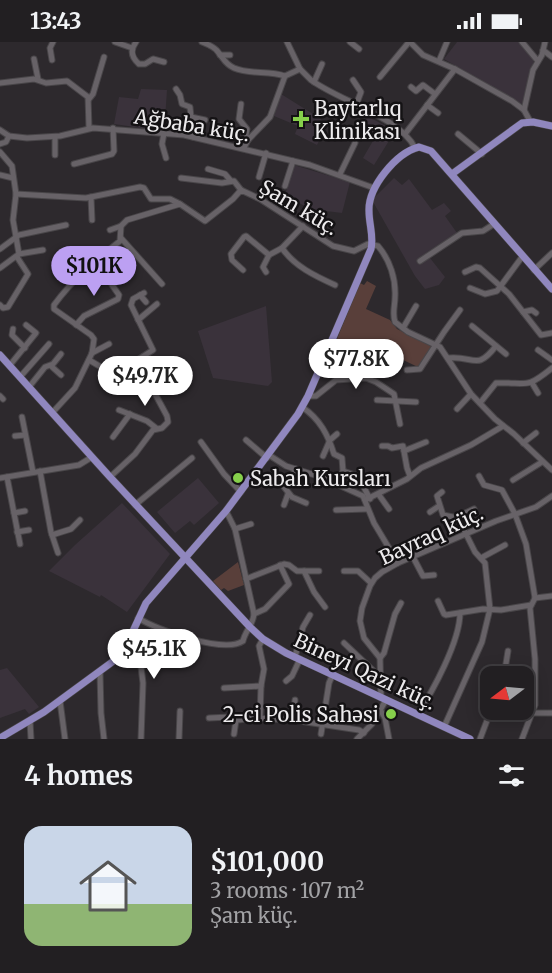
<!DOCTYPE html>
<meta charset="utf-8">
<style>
body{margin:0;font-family:Merriweather,serif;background:#2e2c2f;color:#f1f3f6;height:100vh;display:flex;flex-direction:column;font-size:22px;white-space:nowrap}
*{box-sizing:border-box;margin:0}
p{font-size:20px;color:#a2a2a5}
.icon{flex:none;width:33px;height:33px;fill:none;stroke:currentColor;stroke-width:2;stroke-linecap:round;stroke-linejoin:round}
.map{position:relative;height:697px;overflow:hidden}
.panel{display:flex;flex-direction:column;background:#221f22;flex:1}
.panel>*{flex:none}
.needle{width:39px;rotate:254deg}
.tools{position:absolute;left:480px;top:624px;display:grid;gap:12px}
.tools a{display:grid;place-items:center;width:54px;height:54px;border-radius:12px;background:#221f22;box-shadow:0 3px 15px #0003,0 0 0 2px #3f3d40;font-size:30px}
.price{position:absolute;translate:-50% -51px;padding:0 14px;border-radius:21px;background:#fff;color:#222;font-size:20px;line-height:39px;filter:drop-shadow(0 2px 3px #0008)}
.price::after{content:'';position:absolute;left:50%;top:36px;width:18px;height:14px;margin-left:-9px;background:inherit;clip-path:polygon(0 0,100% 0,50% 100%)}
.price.active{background:#bca0f2;color:#111}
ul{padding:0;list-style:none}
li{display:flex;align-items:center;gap:18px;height:150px;padding:0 24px}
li+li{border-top:2px solid #3f3d40}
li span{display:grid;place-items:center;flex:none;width:168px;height:120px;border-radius:18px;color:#555}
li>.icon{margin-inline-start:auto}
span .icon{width:72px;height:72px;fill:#fffc;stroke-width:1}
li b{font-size:26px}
h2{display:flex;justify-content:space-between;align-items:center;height:72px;padding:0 24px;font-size:26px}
.status{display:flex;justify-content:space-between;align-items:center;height:42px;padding:0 30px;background:#221f22;direction:ltr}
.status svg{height:16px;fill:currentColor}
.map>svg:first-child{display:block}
.built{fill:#3a323b}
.green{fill:#593f3a}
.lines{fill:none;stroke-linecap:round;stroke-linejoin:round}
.minor-casing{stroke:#494649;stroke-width:7}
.major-casing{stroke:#494649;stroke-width:8}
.minor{stroke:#676267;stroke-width:5}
.major{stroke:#9087be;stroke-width:7}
.poi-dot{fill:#86cf4b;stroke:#141214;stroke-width:2}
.labels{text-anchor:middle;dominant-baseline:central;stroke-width:5;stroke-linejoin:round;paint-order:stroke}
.poi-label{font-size:20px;fill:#edebed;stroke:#141214;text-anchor:start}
.street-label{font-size:20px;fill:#edebed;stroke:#141214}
</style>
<div class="status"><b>13:43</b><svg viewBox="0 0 49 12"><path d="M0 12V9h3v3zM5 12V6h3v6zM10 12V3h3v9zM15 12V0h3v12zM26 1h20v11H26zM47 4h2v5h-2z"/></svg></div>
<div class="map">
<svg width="552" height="697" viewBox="0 0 552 697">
<rect width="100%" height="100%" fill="#2d292d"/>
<g class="built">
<path d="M457,0H519L534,18L523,63L444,17Z"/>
<path d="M141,47L167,48L165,77L158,76L156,88L114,82L119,55L138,57Z"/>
<path d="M281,52L321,77L320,82L326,85L317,103L295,92L298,84L274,74Z"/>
<path d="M367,74L395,89L374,123L363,116L377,92L362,84Z"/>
<path d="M294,123L350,140L342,171L310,167L285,153Z"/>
<path d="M394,136L402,143L409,137L432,168L444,161L451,169L445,174L457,191L426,211L445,235L439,243L425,247L415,234L372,158Z"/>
<path d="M266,264L272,340L268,344L213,336L198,289Z"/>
<path d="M198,436L219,461L194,483L190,479L175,491L157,470Z"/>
<path d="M122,461L170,512L127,570L101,553L100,555L49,529L75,503Z"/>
<path d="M7,626L39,665L29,672L25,667L0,676V628Z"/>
</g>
<g class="green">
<path d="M367,239L376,244L366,267L390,278L397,287L434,305L420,326L378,306L365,333L361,332L337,335L344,325L329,316L360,241L364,243Z"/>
<path d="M238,520L244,543L228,549L224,546L221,548L213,539Z"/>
</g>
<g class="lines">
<defs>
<g id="minor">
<path d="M115,0L132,6"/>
<path d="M136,0C130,8 131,15 139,22H145L153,17L164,20"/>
<path d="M202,0C207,2 215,5 218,10C224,17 225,22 234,26C250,33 269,28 285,34"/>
<path d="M287,0L300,27L311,38C338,58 401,76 415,106"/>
<path d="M350,0L359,7"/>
<path d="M410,0L423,13L455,27L512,59L524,68L530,79"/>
<path d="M522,0L537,18"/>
<path d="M543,8L552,15"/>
<path d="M220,13H230"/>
<path d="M34,17L38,37"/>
<path d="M52,18L50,6L53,0"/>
<path d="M439,19L447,0"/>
<path d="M380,35L409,0"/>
<path d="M353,38L361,50L356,63"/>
<path d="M314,40L322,22"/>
<path d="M0,41L34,37L46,41L67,39L88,55L89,86"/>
<path d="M411,45L416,49L423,43L435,52"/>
<path d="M176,47L180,53L182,62L190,65L191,75L205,78"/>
<path d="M89,57L93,52L104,15"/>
<path d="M241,62L239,77L247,87L246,93L248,98"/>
<path d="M427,63L438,71"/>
<path d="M524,68L533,28L542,13L545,0"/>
<path d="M0,88L9,94L27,96L60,94L93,86L184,93L310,123L374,146"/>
<path d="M164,91L162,102L166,116"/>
<path d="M405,92L455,27"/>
<path d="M458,92L482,112"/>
<path d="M55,95V113"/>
<path d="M193,95L196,77"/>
<path d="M0,102L6,100L9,94"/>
<path d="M244,106L248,98L270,75L285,34L300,27"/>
<path d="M0,110L12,124L16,152L13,178L19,212L0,226"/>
<path d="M74,122L112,112L114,109L113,86"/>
<path d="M208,127L225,132L231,139"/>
<path d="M340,132L355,101"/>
<path d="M0,133L13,136"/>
<path d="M259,135L266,111"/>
<path d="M181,136L222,141L234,139L241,148"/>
<path d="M285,144L293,119"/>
<path d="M16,152L86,156L140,145L144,146L151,157H170L180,162"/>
<path d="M91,155L92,178"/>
<path d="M110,188L121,184"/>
<path d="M121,196L162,242"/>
<path d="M282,206C294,224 315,234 335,243"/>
<path d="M0,207L19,193L66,183"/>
<path d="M19,212L43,208"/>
<path d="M420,219L462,191L483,189L494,182"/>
<path d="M243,228L232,218L231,212L244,195L246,194L269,213L282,206L303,184"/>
<path d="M534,228L552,211"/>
<path d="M266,230L263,225L269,213"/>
<path d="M465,230L476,225L480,226L509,252L541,293L552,291"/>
<path d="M470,246L485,252L497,249L522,215"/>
<path d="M140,253L146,260"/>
<path d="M0,263L3,266L8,265L28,232L17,215"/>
<path d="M523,270L532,268L536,271"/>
<path d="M138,278L157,262"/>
<path d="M76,283L84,274L118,257L119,253L112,243L117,238"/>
<path d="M472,284L506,312"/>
<path d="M403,286L416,264"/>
<path d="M13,287L12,293L25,306"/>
<path d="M538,308L552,318"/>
<path d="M92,311L109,302"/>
<path d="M448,316C474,313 476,330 496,304"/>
<path d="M89,318L101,325L112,341"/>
<path d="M10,323L36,291L26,283"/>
<path d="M51,324L61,333"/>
<path d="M407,328L420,327L444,290L460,268"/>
<path d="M20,335L49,302"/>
<path d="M532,341L538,351"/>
<path d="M29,345L45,325L53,322L61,312"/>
<path d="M0,354L3,357"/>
<path d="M308,354H316L336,338L366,336L376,340L394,352L400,382"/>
<path d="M377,358L416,360"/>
<path d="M480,361L496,341C528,340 525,348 552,326"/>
<path d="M302,365C320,377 328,393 334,412L342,416L343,429L337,442"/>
<path d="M457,367L471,352"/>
<path d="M119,368L147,379L156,386"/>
<path d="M52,371L75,346L92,311L94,297L91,293L54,267V263C73,237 95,219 120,199L121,184L127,178L180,162L205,179L233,157L241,148L260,157L333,204L354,209L368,202L378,204C390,218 396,237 395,255C395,264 392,271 395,280L408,290L440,305L471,352L495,377L514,392L552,428"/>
<path d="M22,375L33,430"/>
<path d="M15,394L25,393"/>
<path d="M113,395L130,372"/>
<path d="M246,398L267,416"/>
<path d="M201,400L224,432L241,450"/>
<path d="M523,401L536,391"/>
<path d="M382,404H388L392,406L403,404L407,426L410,434"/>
<path d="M404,409L426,400"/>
<path d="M269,413L286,424L321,435L363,454L374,481L398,521"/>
<path d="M323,414L330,398L337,392"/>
<path d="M296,427L284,445L292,455L306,461"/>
<path d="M40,429L51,490L58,511"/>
<path d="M343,429L358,434L370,457"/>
<path d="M479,434L484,443L502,448L515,472L526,502L535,556L530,566L535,617V663L522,697"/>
<path d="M7,435L20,502"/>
<path d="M110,435L135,412L153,388L162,386L168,380L167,374L139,322V317L153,308L131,263L133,257L144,251"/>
<path d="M0,436L79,423L92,415"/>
<path d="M513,438L542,420"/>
<path d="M442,450L437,454L443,473L458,476L475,510L485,521L490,567L482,600L444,685"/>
<path d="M379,453L389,467"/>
<path d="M365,458L407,437L421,426L471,403L503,384"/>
<path d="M135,463L192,416"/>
<path d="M284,463L288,452"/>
<path d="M336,468L367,467"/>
<path d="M430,470L439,464"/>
<path d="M14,471L25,469"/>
<path d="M457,475L474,467"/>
<path d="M235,487L251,482"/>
<path d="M17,490L29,488"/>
<path d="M52,493L71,487L80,478"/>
<path d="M393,510L402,504"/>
<path d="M413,515L423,534L434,533"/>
<path d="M481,516L505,503"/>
<path d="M304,529L314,550L325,565"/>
<path d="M344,529H358L371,541"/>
<path d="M246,537L284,522L289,523L297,529H319"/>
<path d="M535,556L552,554"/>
<path d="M438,559L444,572L446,573L483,567L501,568L531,563"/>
<path d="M254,572L265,567L289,542L280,523"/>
<path d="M138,576C157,588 224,612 243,599C245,589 253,583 254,572L235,487L226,469"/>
<path d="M168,590L166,600L170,620"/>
<path d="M131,594L138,600L143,641L141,697"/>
<path d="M344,601L380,635"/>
<path d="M295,615L303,585L310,573"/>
<path d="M380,616L384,611L395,572L401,561"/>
<path d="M100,630L101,671L104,697"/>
<path d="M504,634L508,609"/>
<path d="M286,639L292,634L300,617"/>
<path d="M224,646L261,644"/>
<path d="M381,656L380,616L364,596L360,579L362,566L370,544L375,536L382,530L398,521L496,479L536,465L552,454"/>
<path d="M60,659L65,697"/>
<path d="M524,666L533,671H552"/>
<path d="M381,669L385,676L389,697"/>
<path d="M417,673C433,649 460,599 460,571"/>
<path d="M209,676L230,675L238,678L253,676L293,678L359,688L364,691"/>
<path d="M260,676L261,644L264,627L259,604L263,597"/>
<path d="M293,678L295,658"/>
<path d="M30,679L31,697"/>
<path d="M234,692L236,678"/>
<path d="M321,692L329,641L333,632"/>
<path d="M179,697L180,669"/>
<path d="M357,697L372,682L386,658"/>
<path d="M480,697L491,668"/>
</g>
<g id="major">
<path d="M452,132L522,81L533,80L552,84"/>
<path d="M0,313L110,435L250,585L263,597L286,611L470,697"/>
<path d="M0,696L44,670L119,615L127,602L146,561L226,469L298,372L308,354L371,207C374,194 369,183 369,169C368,145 396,111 419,105L431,109L552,247"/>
</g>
</defs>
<use href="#minor" class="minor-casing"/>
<use href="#major" class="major-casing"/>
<use href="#minor" class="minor"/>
<use href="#major" class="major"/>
</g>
<g class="poi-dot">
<path d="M298 68h6v6h6v6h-6v6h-6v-6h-6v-6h6z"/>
<circle cx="238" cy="436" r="6"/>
<circle cx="391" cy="672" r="6"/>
</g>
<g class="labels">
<g class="poi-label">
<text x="314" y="66">Baytarlıq<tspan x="314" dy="23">Klinikası</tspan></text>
<text x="250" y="436">Sabah Kursları</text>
<text x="379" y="672" text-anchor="end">2-ci Polis Sahəsi</text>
</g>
<g class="street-label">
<text transform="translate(192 83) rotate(9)">Ağbaba küç.</text>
<text transform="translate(299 165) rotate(31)">Şam küç.</text>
<text transform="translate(431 493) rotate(-25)">Bayraq küç.</text>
<text transform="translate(365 629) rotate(25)">Bineyi Qazi küç.</text>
</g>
</g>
</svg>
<div class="tools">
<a><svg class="needle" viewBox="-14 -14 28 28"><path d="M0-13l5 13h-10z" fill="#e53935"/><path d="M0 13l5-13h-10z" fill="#a2a2a5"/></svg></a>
</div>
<b class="price active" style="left:94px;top:255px">$101K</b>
<b class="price" style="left:356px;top:348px">$77.8K</b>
<b class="price" style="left:145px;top:365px">$49.7K</b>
<b class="price" style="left:154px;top:638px">$45.1K</b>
</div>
<section class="panel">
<h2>4 homes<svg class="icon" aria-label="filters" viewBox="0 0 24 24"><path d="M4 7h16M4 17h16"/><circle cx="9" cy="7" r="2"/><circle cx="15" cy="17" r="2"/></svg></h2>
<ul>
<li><span style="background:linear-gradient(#c9d6e8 65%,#8fb573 0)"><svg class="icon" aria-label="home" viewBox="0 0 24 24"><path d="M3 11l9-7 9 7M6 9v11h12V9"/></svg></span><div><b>$101,000</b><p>3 rooms · 107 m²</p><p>Şam küç.</p></div></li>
</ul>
</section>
